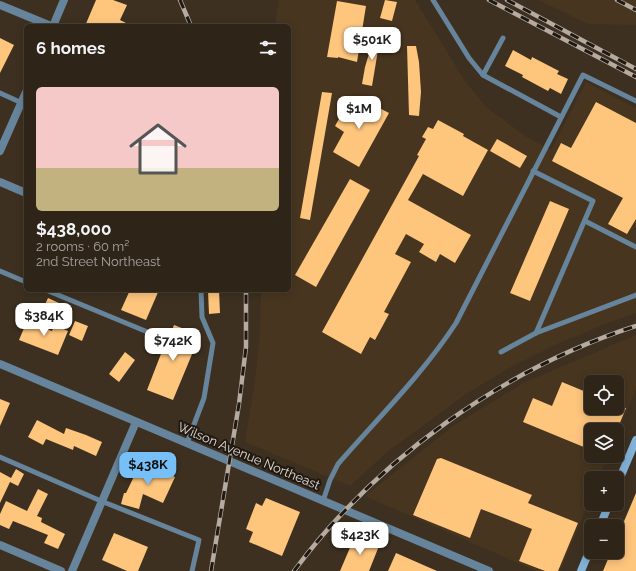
<!DOCTYPE html>
<meta charset="utf-8">
<style>
body{margin:0;font-family:Raleway,sans-serif;background:#3a3025;color:#f1f3f6;height:100vh;display:flex;flex-direction:column;font-size:15px;white-space:nowrap}
*{box-sizing:border-box;margin:0}
p{font-size:13px;color:#a7a4a2}
.icon{flex:none;width:22px;height:22px;fill:none;stroke:currentColor;stroke-width:2;stroke-linecap:round;stroke-linejoin:round}
.map{position:relative;flex:1;overflow:hidden}
.drawer{position:absolute;left:24px;top:24px;width:267px;height:268px;display:flex;flex-direction:column;background:#2e2418;border-radius:6px;box-shadow:0 2px 10px #0003,0 0 0 1px #494137}
.drawer>*{flex:none}
.buttons{position:absolute;left:584px;top:375px;display:grid;gap:8px}
.buttons a{display:grid;place-items:center;width:40px;height:40px;border-radius:6px;background:#2e2418;box-shadow:0 2px 10px #0003,0 0 0 1px #494137;font-size:20px}
.price{position:absolute;translate:-50% -34px;padding:0 9px;border-radius:8px;background:#fff;color:#222;font-size:13px;line-height:26px;filter:drop-shadow(0 1px 2px #0008)}
.price::after{content:'';position:absolute;left:50%;top:24px;width:12px;height:9px;margin-left:-6px;background:inherit;clip-path:polygon(0 0,100% 0,50% 100%)}
.price.active{background:#76c0f7;color:#111}
ul{padding:0;list-style:none}
li{display:grid;align-content:center;gap:8px;height:212px;padding:0 12px}
li+li{border-top:1px solid #494137}
li span{display:grid;place-items:center;height:124px;border-radius:6px;color:#555}
li>.icon{margin-inline-start:auto}
span .icon{width:72px;height:72px;fill:#fffc;stroke-width:1}
li b{font-size:17px}
h2{display:flex;justify-content:space-between;align-items:center;height:48px;padding:0 12px;font-size:17px}
.map>svg:first-child{display:block}
.built{fill:#47351f;fill-rule:evenodd}
.building{fill:#fec57d}
.lines{fill:none;stroke-linecap:round;stroke-linejoin:round}
.service{stroke:#66849b;stroke-width:5}
.minor{stroke:#66849b;stroke-width:8}
.tertiary{stroke:#66849b;stroke-width:8}
.secondary{stroke:#81b2d7;stroke-width:8}
.rail-casing{stroke:#b5aba0;stroke-width:4.5}
.rail{stroke:#1f1912;stroke-width:3;stroke-dasharray:9;stroke-linecap:butt}
.labels{text-anchor:middle;dominant-baseline:central;stroke-width:4;stroke-linejoin:round;paint-order:stroke}
.street-label{font-size:13px;fill:#e2d9cf;stroke:#1f1912}
</style>
<div class="map">
<svg width="636" height="571" viewBox="0 0 636 571">
<rect width="100%" height="100%" fill="#3d3020"/>
<g class="built">
<path d="M279,0H415L465,81L486,107L525,136L551,150L586,82L636,108V313L605,324L555,345L509,368L466,394L386,453L350,486L245,442L255,380L260,332L261,290H289V26H275Z"/>
<path d="M538,0H636V25L588,24Z"/>
<path d="M636,335V389L617,435V430H591V456H608L599,478H591V497L560,571H536L365,496L453,426L523,383ZM591,382H617V408H591Z"/>
</g>
<g class="building">
<path d="M96,0H113L127,5L120,20L132,26H85Z"/>
<path d="M385,0L397,2L392,21L380,18Z"/>
<path d="M337,1L366,6L357,62L338,57V58L327,57Z"/>
<path d="M376,31L381,32L372,86L362,84L365,67Z"/>
<path d="M0,38L14,45L0,73Z"/>
<path d="M407,46H416L419,62L421,92L419,116L409,115Z"/>
<path d="M513,50L531,60L532,57L559,71L557,74L568,79L561,94L550,88L548,91L522,77L523,75L505,66Z"/>
<path d="M322,92L332,93L310,220L300,218Z"/>
<path d="M351,98L359,103L362,99L389,113L359,167L333,152L344,132L335,126Z"/>
<path d="M596,102L636,123V219L627,234L608,224L623,198L552,161L561,143L571,148Z"/>
<path d="M438,120L464,134L463,136L488,150L463,196L423,174L408,200L471,235L455,263L440,254L436,262L419,252L424,244L406,234L395,254L411,262L384,312L389,314L375,340L370,337L361,354L322,332L419,156L417,155L426,139L422,137L428,127L433,129Z"/>
<path d="M497,139L527,156L520,168L490,151Z"/>
<path d="M350,179L370,190L316,287L295,275Z"/>
<path d="M550,201L569,209L530,301L510,293Z"/>
<path d="M130,290H159L146,320L121,310Z"/>
<path d="M208,290H219L220,313L209,314Z"/>
<path d="M48,298L59,303L54,314L43,309Z"/>
<path d="M27,321L52,331L54,325L68,331L58,355L19,340Z"/>
<path d="M75,321L88,326L82,341L69,335Z"/>
<path d="M174,325L200,335L173,400L147,390L166,341H168Z"/>
<path d="M125,352L135,360L119,382L109,374Z"/>
<path d="M562,382L591,394V408H626L617,430H591V450L523,422L533,398L552,406Z"/>
<path d="M0,399L10,403L0,426Z"/>
<path d="M37,420L64,434L66,428L86,435L102,442L96,456L74,446L73,450L46,439L43,445L28,437Z"/>
<path d="M441,458L532,495L528,503L578,523L558,571H545L519,561L532,529L481,509L470,538L413,515L437,459Z"/>
<path d="M141,462L175,477L163,503L143,494L139,509L121,504L124,493H126Z"/>
<path d="M16,469L24,474L18,486L10,482L0,503V472L11,478Z"/>
<path d="M38,489L48,494L37,516L42,518L41,522L65,534L58,549L44,543L48,535L13,521L9,529L0,525V514L6,501L27,511Z"/>
<path d="M636,493V571H603L611,552H617V538Z"/>
<path d="M266,498L300,512L282,556L249,542L253,532L246,529L256,503L262,506Z"/>
<path d="M114,533L148,547L138,571H127L102,560Z"/>
<path d="M355,536L379,546L369,571H340Z"/>
<path d="M396,553L437,571H388Z"/>
</g>
<g class="lines">
<g class="service">
<path d="M433,0L469,58L483,75"/>
<path d="M503,38L483,75L561,117"/>
<path d="M0,93L22,103"/>
<path d="M585,221L636,247"/>
<path d="M0,271L26,282"/>
<path d="M46,290L150,333"/>
<path d="M536,333L636,295"/>
<path d="M501,352L536,333L593,201L533,171"/>
<path d="M187,443L204,398L213,343L202,317L201,290"/>
<path d="M0,457L101,501L199,540L192,571"/>
<path d="M323,501L330,480L338,464C378,418 422,375 456,323L583,75L636,101"/>
</g>
<g class="minor">
<path d="M0,5L51,26"/>
<path d="M53,26L64,0"/>
<path d="M0,151L26,92"/>
<path d="M0,182L26,193"/>
<path d="M0,545L61,571"/>
<path d="M72,571L136,422"/>
</g>
<path class="tertiary" d="M0,364L489,571"/>
<g class="secondary">
<path d="M617,485L636,440"/>
<path d="M600,526L609,504"/>
<path d="M581,571L591,547"/>
</g>
<defs>
<g id="rail">
<path d="M180,0L191,26"/>
<path d="M489,0L636,77"/>
<path d="M507,0L636,69"/>
<path d="M617,0L636,10"/>
<path d="M211,571L239,404L246,347V290"/>
<path d="M294,571C377,459 503,369 636,326"/>
</g>
</defs>
<use href="#rail" class="rail-casing"/>
<use href="#rail" class="rail"/>
</g>
<g class="labels">
<g class="street-label">
<text transform="translate(249 456) rotate(23)">Wilson Avenue Northeast</text>
</g>
</g>
</svg>
<div class="buttons">
<a><svg class="icon" aria-label="locate" viewBox="0 0 24 24"><circle cx="12" cy="12" r="6"/><path d="M12 2v4M12 18v4M2 12h4M18 12h4"/></svg></a>
<a><svg class="icon" aria-label="layers" viewBox="0 0 24 24"><path d="M12 4l9 5-9 5-9-5zM3 14l9 5 9-5"/></svg></a>
<a>+</a>
<a>−</a>
</div>
<b class="price" style="left:372px;top:61px">$501K</b>
<b class="price" style="left:359px;top:130px">$1M</b>
<b class="price" style="left:44px;top:337px">$384K</b>
<b class="price" style="left:173px;top:362px">$742K</b>
<b class="price active" style="left:148px;top:486px">$438K</b>
<b class="price" style="left:360px;top:556px">$423K</b>
<section class="drawer">
<h2>6 homes<svg class="icon" aria-label="filters" viewBox="0 0 24 24"><path d="M4 7h16M4 17h16"/><circle cx="9" cy="7" r="2"/><circle cx="15" cy="17" r="2"/></svg></h2>
<ul>
<li><span style="background:linear-gradient(#f6c9c9 65%,#c2b280 0)"><svg class="icon" aria-label="home" viewBox="0 0 24 24"><path d="M3 11l9-7 9 7M6 9v11h12V9"/></svg></span><div><b>$438,000</b><p>2 rooms · 60 m²</p><p>2nd Street Northeast</p></div></li>
</ul>
</section>
</div>
